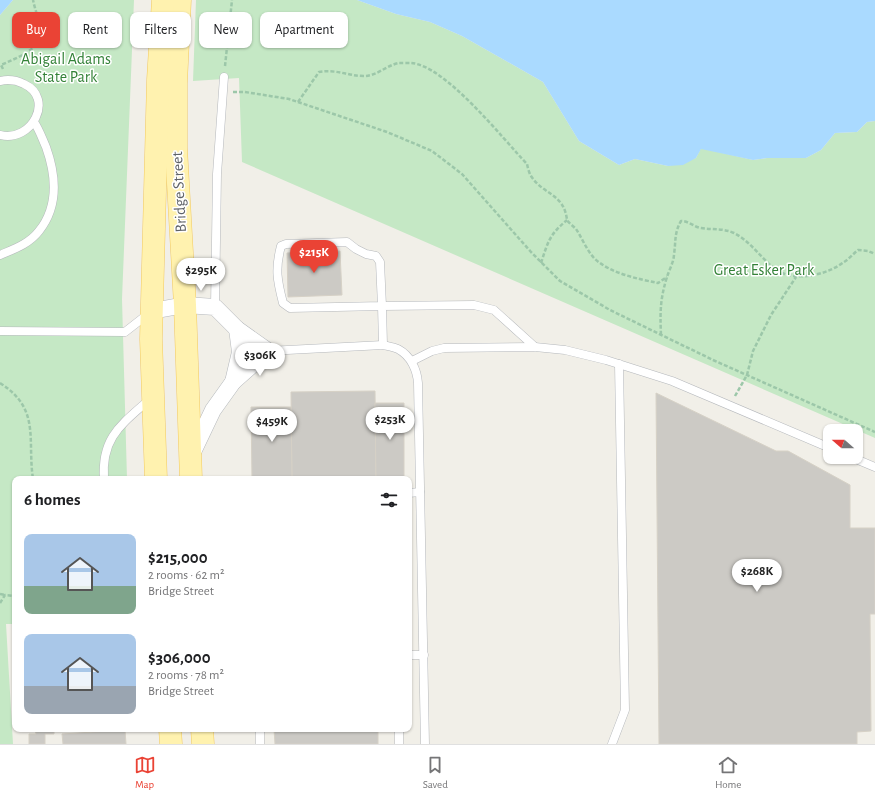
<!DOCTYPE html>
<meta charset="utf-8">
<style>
body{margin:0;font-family:"Alegreya Sans",sans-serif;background:#f6f6f6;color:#202124;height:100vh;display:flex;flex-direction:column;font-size:15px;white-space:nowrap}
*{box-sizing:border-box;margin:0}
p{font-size:13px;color:#757577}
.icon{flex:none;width:22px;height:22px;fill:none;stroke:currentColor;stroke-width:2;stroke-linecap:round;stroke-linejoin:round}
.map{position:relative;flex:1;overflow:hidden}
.side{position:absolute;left:12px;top:476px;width:400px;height:256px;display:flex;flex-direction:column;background:#fff;border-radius:8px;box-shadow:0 1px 3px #0004}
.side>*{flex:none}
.guide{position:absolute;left:12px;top:12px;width:400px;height:36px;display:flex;gap:8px}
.needle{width:26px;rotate:290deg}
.tools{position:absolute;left:823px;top:424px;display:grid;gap:8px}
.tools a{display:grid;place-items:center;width:40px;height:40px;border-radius:8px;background:#fff;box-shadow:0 1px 3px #0004;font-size:20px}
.price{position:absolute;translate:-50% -34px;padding:0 9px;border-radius:14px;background:#fff;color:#222;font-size:13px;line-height:26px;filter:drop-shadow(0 1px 2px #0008)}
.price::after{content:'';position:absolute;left:50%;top:24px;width:12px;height:9px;margin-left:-6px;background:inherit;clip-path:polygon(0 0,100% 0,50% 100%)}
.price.current{background:#ea4335;color:#fff}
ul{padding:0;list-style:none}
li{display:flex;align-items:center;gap:12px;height:100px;padding:0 12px}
li span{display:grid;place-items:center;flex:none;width:112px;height:80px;border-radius:8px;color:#555}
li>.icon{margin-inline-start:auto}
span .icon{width:48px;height:48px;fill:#fffc;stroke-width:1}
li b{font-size:17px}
h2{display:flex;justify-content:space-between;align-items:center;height:48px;padding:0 12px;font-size:17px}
.chip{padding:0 14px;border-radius:8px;background:#fff;box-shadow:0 1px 3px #0004;font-size:14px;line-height:36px}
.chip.current{background:#ea4335;color:#fff}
.menu{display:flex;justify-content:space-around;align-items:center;height:56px;border-top:1px solid #e0e0e0;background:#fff;font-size:11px;color:#757577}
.menu a{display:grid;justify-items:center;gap:2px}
.menu .current{color:#ea4335}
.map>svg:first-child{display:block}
.green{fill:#c5e8c5}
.water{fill:#aadaff}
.building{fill:#cccac5;stroke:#d6d1c6}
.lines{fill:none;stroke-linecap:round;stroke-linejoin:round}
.lane-casing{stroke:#b5b8bc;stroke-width:9}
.street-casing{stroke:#b5b8bc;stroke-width:17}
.primary-casing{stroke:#f2c960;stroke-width:23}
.path{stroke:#9cc7a9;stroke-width:2.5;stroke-dasharray:4 2;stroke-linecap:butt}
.lane{stroke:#fff;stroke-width:8}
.street{stroke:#fff;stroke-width:16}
.primary{stroke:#fff2af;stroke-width:22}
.labels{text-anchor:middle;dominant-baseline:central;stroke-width:3;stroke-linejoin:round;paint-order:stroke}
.park-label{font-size:16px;fill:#348238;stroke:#fff}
.street-label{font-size:16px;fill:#5f6368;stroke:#fff}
</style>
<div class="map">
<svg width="875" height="744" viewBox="0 0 875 744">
<rect width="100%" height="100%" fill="#f1efe8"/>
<g class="green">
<path d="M13,0H134L122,299L127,479H15V624H6L13,744H0V15Z"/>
<path d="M196,0H357L396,14L430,22L462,36L543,82L579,141L619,165L635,159L668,166L696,158L701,148L753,160L767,158H806L821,150L835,133L857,132L867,122L875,121V438L242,162L239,78L193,81Z"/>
</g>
<g class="water">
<path d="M0,0H13L0,15Z"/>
<path d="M357,0H875V121L867,122L857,132L835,133L821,150L806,158H767L753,160L701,149L696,158L683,165L668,166L635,159L619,165L579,141L543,82L462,36L430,22L396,14Z"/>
</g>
<g class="building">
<path d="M340,251L342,295L288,297L287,253Z"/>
<path d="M375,391L376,479H292L291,392Z"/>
<path d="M656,393L776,451H788L850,485V528H875V614H870L871,731L857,732V744H659Z"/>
<path d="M375,403H404V479H376Z"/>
<path d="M251,407H291L292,479H252Z"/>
<path d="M35,729H54V734H45V744H29V734H36Z"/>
<path d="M274,729H378V744H275Z"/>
<path d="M125,730L126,744H63L62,734Z"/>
</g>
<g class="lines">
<defs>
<g id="lane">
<path d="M0,81C9,79 16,80 24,84C55,98 32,143 0,135"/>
<path d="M0,255C14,249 29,244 39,231C59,206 56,175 46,147C42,138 39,129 34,122"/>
<path d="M215,307L217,174L224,77"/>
<path d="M0,331L125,332L148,314"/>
<path d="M383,345L382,306L290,308L283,303C277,280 275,269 281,246L286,244L347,242L356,249L366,254L376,256L380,262L382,306L474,305L494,310L535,347"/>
<path d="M268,351L383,345C387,346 394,347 398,349C411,356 417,370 418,383L425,744"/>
<path d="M412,361L432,351L444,348L535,347L565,350L606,360L672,381L830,448"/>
<path d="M851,457L875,467"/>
<path d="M104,479C101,437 122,424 150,399"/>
<path d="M409,493L420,492"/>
<path d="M409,655H424"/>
<path d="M260,729V744"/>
<path d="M399,729V744"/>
<path d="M612,744L625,710L619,364"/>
</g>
<g id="street">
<path d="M152,311L185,305L215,307L237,329L268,351L233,382L213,410L192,454"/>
<path d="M233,382L240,352L237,329"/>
</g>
<g id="primary">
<path d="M180,0L176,83V148L185,305L191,479"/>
<path d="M156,479L151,339L158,80L163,0"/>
<path d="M170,729L171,744"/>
<path d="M202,729L203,744"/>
</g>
</defs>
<use href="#lane" class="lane-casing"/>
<use href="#street" class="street-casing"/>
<use href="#primary" class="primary-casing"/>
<g class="path">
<path d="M225,66L232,0"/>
<path d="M3,69L1,65C16,58 46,48 41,27C38,18 35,9 33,0"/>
<path d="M233,92H245L289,99L387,132L432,151L462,174L531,252L560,281L610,310L713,360L875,432"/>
<path d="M298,102L319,72C337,69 348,76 364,76C377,76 387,65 399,63C402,63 407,63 411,63C445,65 503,139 527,164C528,168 529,173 531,176C543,195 564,193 567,220C569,223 573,226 576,229C582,238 586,249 594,258C609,273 638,279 658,283L667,277"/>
<path d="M541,263C548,242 549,235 567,220"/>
<path d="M661,335C660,313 660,299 667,277C669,270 674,262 674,254C676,242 674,233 681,221C689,221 694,227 701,228C713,230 723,228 734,233C750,241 761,258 775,269C794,283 827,275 844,262C849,259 853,254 858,250L868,251L875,254"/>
<path d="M0,383C41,409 27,439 33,479"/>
<path d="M735,396L747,375L753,351L771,315L796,277"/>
<path d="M0,594L5,595"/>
<path d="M0,603L5,595L15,596"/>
</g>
<use href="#lane" class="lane"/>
<use href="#street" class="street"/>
<use href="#primary" class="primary"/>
</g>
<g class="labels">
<g class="park-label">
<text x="66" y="59">Abigail Adams<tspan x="66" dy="18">State Park</tspan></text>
<text x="764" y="270">Great Esker Park</text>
</g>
<g class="street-label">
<text transform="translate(179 192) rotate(-93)">Bridge Street</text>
</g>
</g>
</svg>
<div class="tools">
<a><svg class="needle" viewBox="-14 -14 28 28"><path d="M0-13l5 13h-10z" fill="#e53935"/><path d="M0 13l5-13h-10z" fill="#757577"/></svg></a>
</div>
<b class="price current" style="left:314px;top:274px">$215K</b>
<b class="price" style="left:201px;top:292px">$295K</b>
<b class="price" style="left:260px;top:377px">$306K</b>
<b class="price" style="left:390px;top:441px">$253K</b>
<b class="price" style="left:272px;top:443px">$459K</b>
<b class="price" style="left:757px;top:593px">$268K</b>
<div class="guide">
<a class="chip current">Buy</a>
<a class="chip">Rent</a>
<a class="chip">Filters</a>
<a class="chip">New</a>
<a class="chip">Apartment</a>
</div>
<section class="side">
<h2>6 homes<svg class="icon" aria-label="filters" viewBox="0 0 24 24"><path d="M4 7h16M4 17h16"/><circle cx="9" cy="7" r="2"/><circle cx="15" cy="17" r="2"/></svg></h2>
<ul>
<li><span style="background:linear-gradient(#a9c7e8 65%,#7fa58c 0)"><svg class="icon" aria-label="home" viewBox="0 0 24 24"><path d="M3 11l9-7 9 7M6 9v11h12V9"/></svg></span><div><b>$215,000</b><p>2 rooms · 62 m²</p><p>Bridge Street</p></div></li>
<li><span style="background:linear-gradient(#a9c7e8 65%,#9aa5b1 0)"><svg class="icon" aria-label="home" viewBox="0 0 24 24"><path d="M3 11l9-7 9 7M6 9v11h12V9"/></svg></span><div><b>$306,000</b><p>2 rooms · 78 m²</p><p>Bridge Street</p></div></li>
</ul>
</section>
</div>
<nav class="menu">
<a class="current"><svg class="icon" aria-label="map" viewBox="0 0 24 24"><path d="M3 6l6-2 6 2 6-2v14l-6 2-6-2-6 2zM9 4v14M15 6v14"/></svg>Map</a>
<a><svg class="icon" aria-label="saved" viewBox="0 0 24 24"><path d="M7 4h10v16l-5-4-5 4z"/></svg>Saved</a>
<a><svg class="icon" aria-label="home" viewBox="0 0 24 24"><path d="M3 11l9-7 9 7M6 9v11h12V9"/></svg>Home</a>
</nav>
